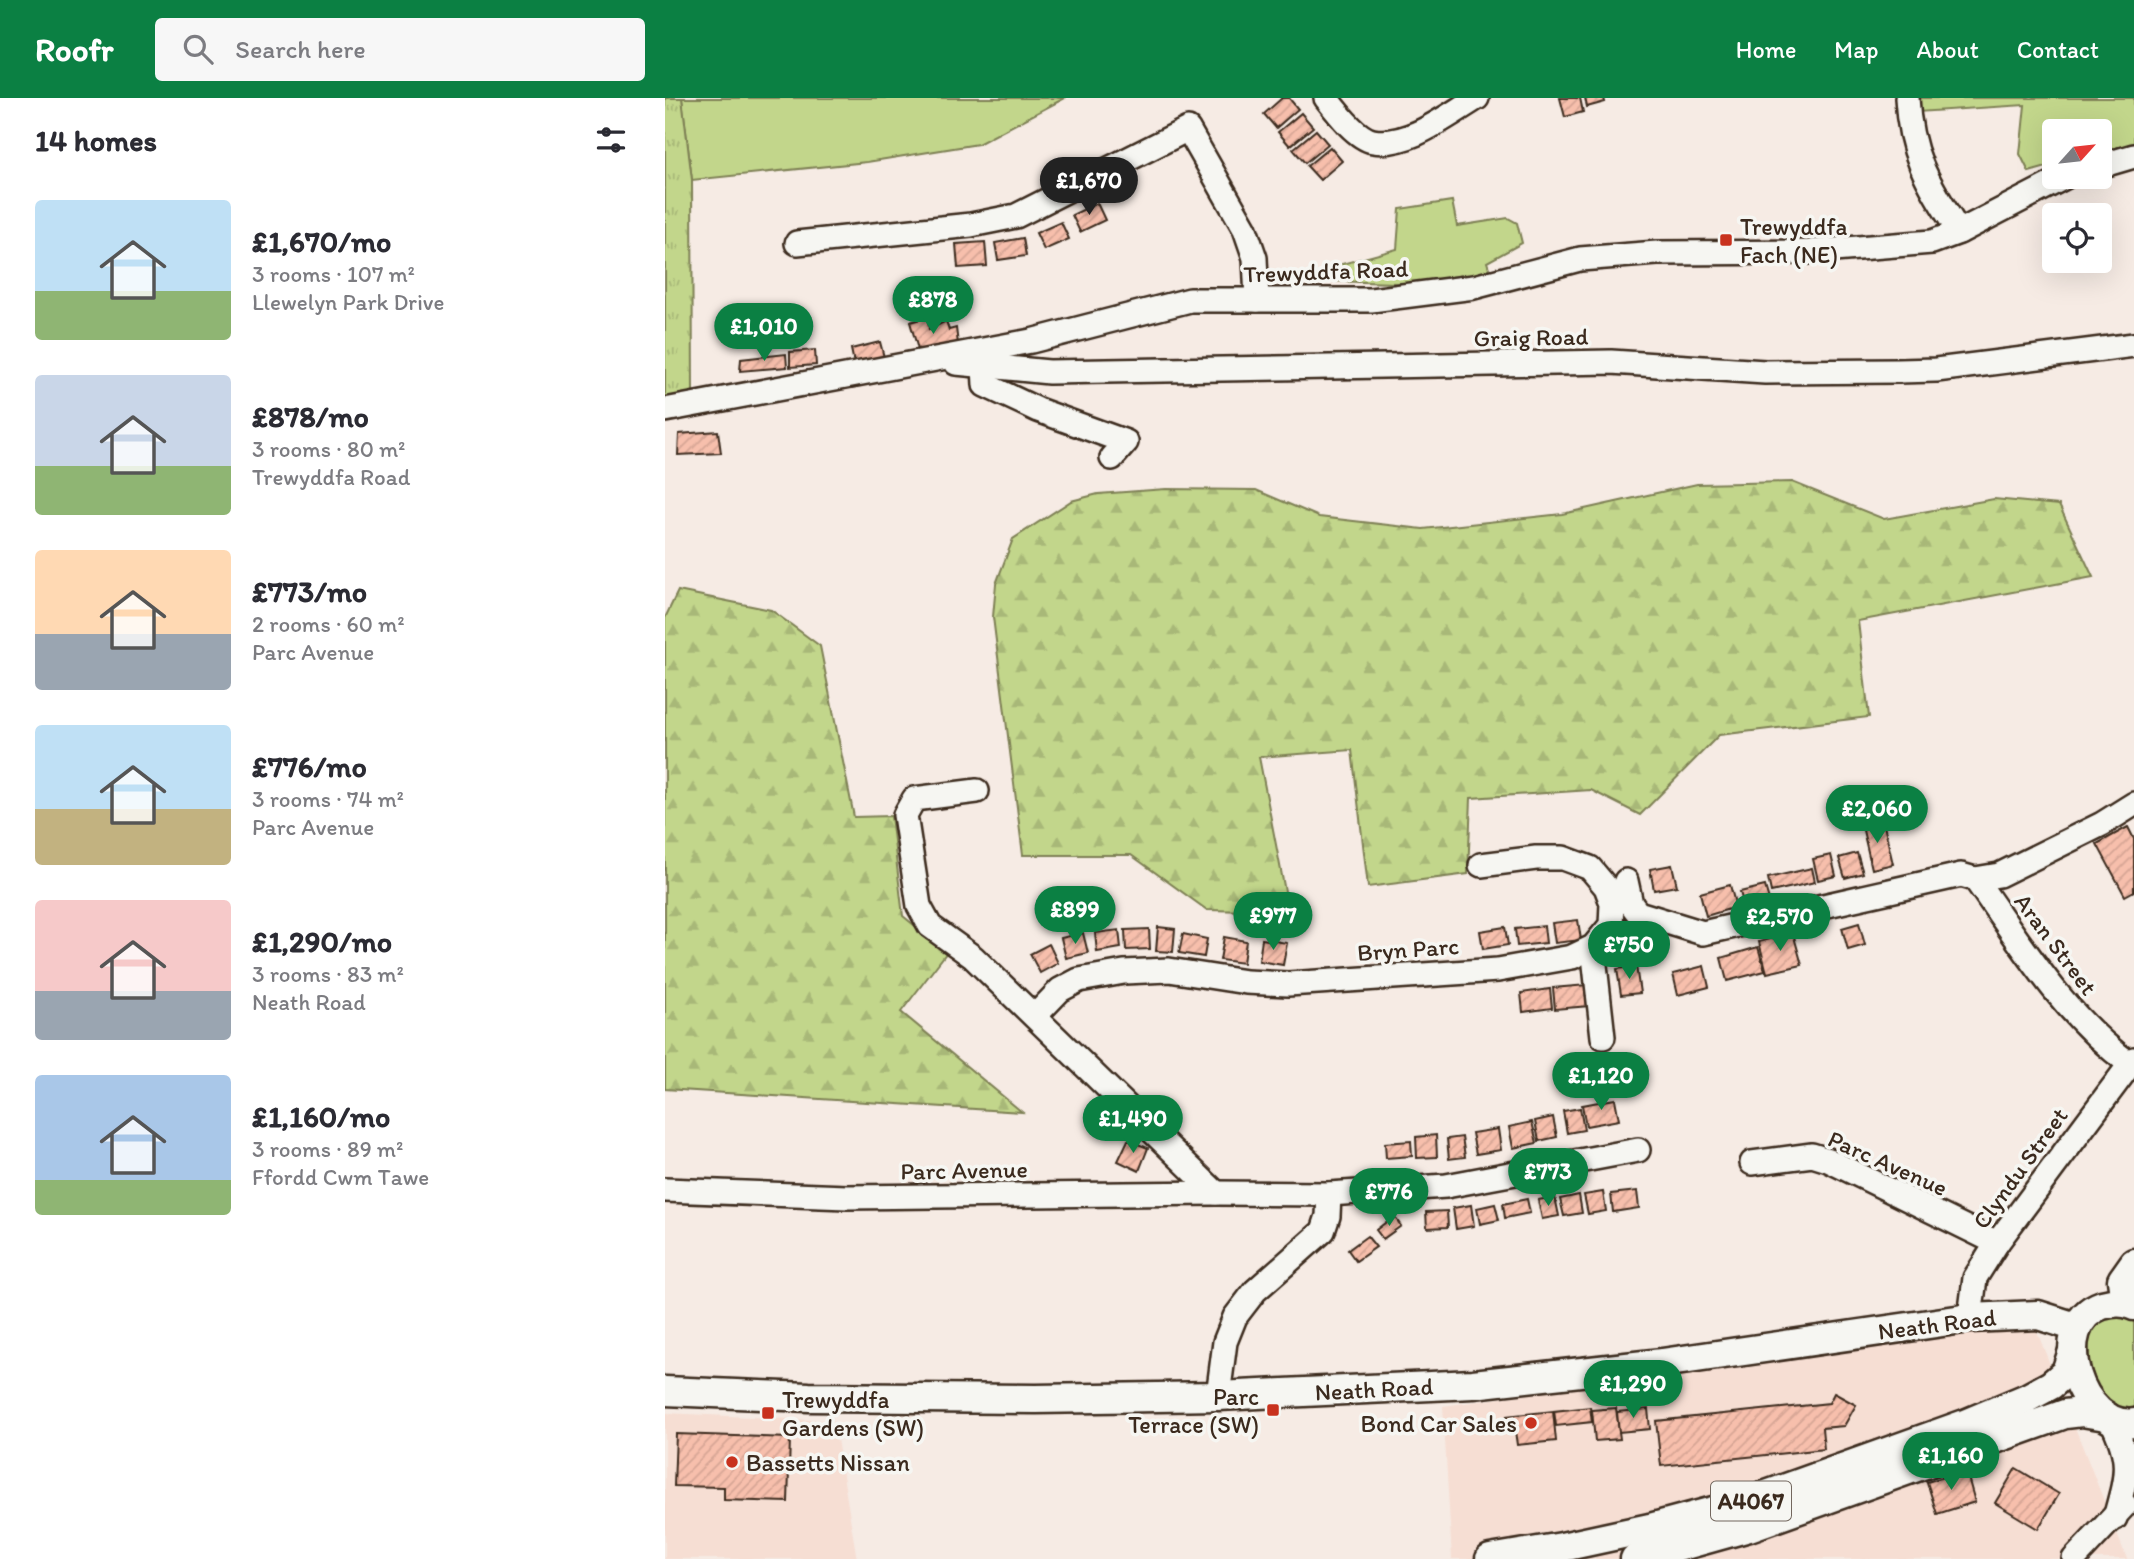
<!DOCTYPE html>
<meta charset="utf-8">
<style>
body{margin:0;font-family:Itim,sans-serif;background:#f7f7f7;color:#2b2b33;height:100vh;display:flex;flex-direction:column;font-size:26px;white-space:nowrap}
*{box-sizing:border-box;margin:0}
p{font-size:23px;color:#7c7c81}
.icon{flex:none;width:38px;height:38px;fill:none;stroke:currentColor;stroke-width:2;stroke-linecap:round;stroke-linejoin:round}
.map{position:relative;flex:1;overflow:hidden}
.drawer{display:flex;flex-direction:column;background:#fff;width:665px}
.drawer>*{flex:none}
.needle{width:46px;rotate:63deg}
.tools{position:absolute;left:1377px;top:21px;display:grid;gap:14px}
.tools a{display:grid;place-items:center;width:70px;height:70px;border-radius:7px;background:#fff;box-shadow:0 7px 28px #0002;font-size:35px}
.price{position:absolute;translate:-50% -60px;padding:0 16px;border-radius:24px;background:#0b8043;color:#fff;font-size:23px;line-height:46px;filter:drop-shadow(0 2px 4px #0008)}
.price::after{content:'';position:absolute;left:50%;top:42px;width:21px;height:16px;margin-left:-10px;background:inherit;clip-path:polygon(0 0,100% 0,50% 100%)}
.price.active{background:#222;color:#fff}
ul{padding:0;list-style:none}
li{display:flex;align-items:center;gap:21px;height:175px;padding:0 35px}
li span{display:grid;place-items:center;flex:none;width:196px;height:140px;border-radius:7px;color:#555}
li>.icon{margin-inline-start:auto}
span .icon{width:84px;height:84px;fill:#fffc;stroke-width:1}
li b{font-size:30px}
h2{display:flex;justify-content:space-between;align-items:center;height:84px;padding:0 35px;font-size:30px}
header{display:flex;align-items:center;gap:42px;box-sizing:border-box;height:98px;padding:0 35px;background:#0b8043;color:#fff}
header strong{font-size:33px}
nav{display:flex;gap:38px;margin-inline-start:auto;font-size:24px}
.search{width:490px;height:63px;background:#f7f7f7;display:flex;align-items:center;gap:18px;box-sizing:border-box;padding:0 24px;border-radius:7px;color:#7c7c81;font-size:26px}
main{display:flex;flex:1;min-height:0}
.map>svg:first-child{display:block}
.built{fill:#f6ded3}
.grass{fill:#c2d68b;stroke:#7e8054;stroke-width:2}
.forest{fill:url(#forest-firs);stroke:#7e8054;stroke-width:2}
.park{fill:url(#park-tufts);stroke:#7e8054;stroke-width:2}
.building{fill:url(#building-hatch);stroke:#3b2a1e;stroke-width:2}
.lines{fill:none;stroke-linecap:round;stroke-linejoin:round}
.minor-casing{stroke:#3b2a1e;stroke-width:28}
.major-casing{stroke:#3b2a1e;stroke-width:33}
.minor{stroke:#f6f6f2;stroke-width:23}
.major{stroke:#f6f6f2;stroke-width:28}
.poi-dot{fill:#c8321e;stroke:#f6f6f2;stroke-width:2.5}
.labels{text-anchor:middle;dominant-baseline:central;stroke-width:7;stroke-linejoin:round;paint-order:stroke}
.shield{fill:#f6f6f2;stroke:#73675e;stroke-width:2}
.shield-label{font-size:23px;font-weight:bold;fill:#3b2a1e}
.poi-label{font-size:24px;fill:#3b2a1e;stroke:#f6f6f2;text-anchor:start}
.street-label{font-size:24px;fill:#3b2a1e;stroke:#f6f6f2}
</style>
<header>
<strong>Roofr</strong>
<div class="search"><svg class="icon" aria-label="search" viewBox="0 0 24 24"><circle cx="10" cy="10" r="6"/><path d="M15 15l6 6"/></svg>Search here</div>
<nav><a>Home</a><a>Map</a><a>About</a><a>Contact</a></nav>
</header>
<main>
<section class="drawer">
<h2>14 homes<svg class="icon" aria-label="filters" viewBox="0 0 24 24"><path d="M4 7h16M4 17h16"/><circle cx="9" cy="7" r="2"/><circle cx="15" cy="17" r="2"/></svg></h2>
<ul>
<li><span style="background:linear-gradient(#bfe0f5 65%,#8fb573 0)"><svg class="icon" aria-label="home" viewBox="0 0 24 24"><path d="M3 11l9-7 9 7M6 9v11h12V9"/></svg></span><div><b>£1,670/mo</b><p>3 rooms · 107 m²</p><p>Llewelyn Park Drive</p></div></li>
<li><span style="background:linear-gradient(#c9d6e8 65%,#8fb573 0)"><svg class="icon" aria-label="home" viewBox="0 0 24 24"><path d="M3 11l9-7 9 7M6 9v11h12V9"/></svg></span><div><b>£878/mo</b><p>3 rooms · 80 m²</p><p>Trewyddfa Road</p></div></li>
<li><span style="background:linear-gradient(#ffd9b3 60%,#9aa5b1 0)"><svg class="icon" aria-label="home" viewBox="0 0 24 24"><path d="M3 11l9-7 9 7M6 9v11h12V9"/></svg></span><div><b>£773/mo</b><p>2 rooms · 60 m²</p><p>Parc Avenue</p></div></li>
<li><span style="background:linear-gradient(#bfe0f5 60%,#c2b280 0)"><svg class="icon" aria-label="home" viewBox="0 0 24 24"><path d="M3 11l9-7 9 7M6 9v11h12V9"/></svg></span><div><b>£776/mo</b><p>3 rooms · 74 m²</p><p>Parc Avenue</p></div></li>
<li><span style="background:linear-gradient(#f6c9c9 65%,#9aa5b1 0)"><svg class="icon" aria-label="home" viewBox="0 0 24 24"><path d="M3 11l9-7 9 7M6 9v11h12V9"/></svg></span><div><b>£1,290/mo</b><p>3 rooms · 83 m²</p><p>Neath Road</p></div></li>
<li><span style="background:linear-gradient(#a9c7e8 75%,#8fb573 0)"><svg class="icon" aria-label="home" viewBox="0 0 24 24"><path d="M3 11l9-7 9 7M6 9v11h12V9"/></svg></span><div><b>£1,160/mo</b><p>3 rooms · 89 m²</p><p>Ffordd Cwm Tawe</p></div></li>
</ul>
</section>
<div class="map">
<svg width="1469" height="1461" viewBox="0 0 1469 1461">
<defs>
<pattern id="forest-firs" width="22" height="20" patternUnits="userSpaceOnUse" patternTransform="scale(1.75)"><rect width="22" height="20" fill="#c2d68b"/><path d="M5 1l3.5 6h-7zM16 11l3.5 6h-7z" fill="#a8b878"/></pattern>
<pattern id="park-tufts" width="24" height="20" patternUnits="userSpaceOnUse" patternTransform="scale(1.75)"><rect width="24" height="20" fill="#c2d68b"/><path d="M3 7l-1-3M5 7V3M7 7l1-3M15 17l-1-3M17 17v-4M19 17l1-3" fill="none" stroke="#a8b878"/></pattern>
<pattern id="building-hatch" width="6" height="6" patternUnits="userSpaceOnUse" patternTransform="scale(1.75)"><rect width="6" height="6" fill="#f7bfac"/><path d="M-1 1l2-2M0 6l6-6M5 7l2-2" fill="none" stroke="#d5a494"/></pattern>
</defs>
<rect width="100%" height="100%" fill="#f6ebe4"/>
<filter id="ink" filterUnits="userSpaceOnUse"><feTurbulence type="fractalNoise" baseFrequency=".0143" numOctaves="2"/><feDisplacementMap in="SourceGraphic" scale="14" xChannelSelector="R" yChannelSelector="G"/><feConvolveMatrix kernelMatrix="1 2 1 2 8 2 1 2 1" color-interpolation-filters="sRGB"/></filter>
<g filter="url(#ink)">
<g class="built">
<path d="M1369,1226L1462,1461H787L778,1308Z"/>
<path d="M0,1315L169,1323L192,1461H0Z"/>
</g>
<g class="grass">
<path d="M17,0H400L313,46L202,64L27,82Z"/>
<path d="M1253,0H1469V45L1435,55V33H1390L1389,67L1364,74L1355,56L1360,7L1252,14Z"/>
<path d="M787,103L792,128L843,120L852,125L857,145L822,164L826,176L764,186L664,183L666,169L732,151L735,111Z"/>
<path d="M1451,1217L1469,1222V1310C1460,1310 1450,1310 1442,1304C1435,1299 1431,1288 1429,1280C1419,1249 1414,1229 1451,1217Z"/>
</g>
<g class="forest">
<path d="M1127,384L1219,421L1329,401L1394,407L1428,479L1193,523L1204,619L1054,637L975,717L926,692L806,700L803,776L703,789L687,652L594,659L624,814L542,812L466,757H358L328,519L331,486L348,441L406,403L433,396L501,391L591,392L654,419L758,431L897,416L1032,386Z"/>
<path d="M13,493L106,512L155,548L189,719L226,718L238,818L282,854L236,914L357,1014L0,991V520Z"/>
</g>
<path class="park" d="M0,0H17L27,82L28,296L0,302Z"/>
<g class="building">
<path d="M617,0H624L633,11L611,30L599,16Z"/>
<path d="M895,0H915L918,14L900,19Z"/>
<path d="M920,0H939L940,4L922,9Z"/>
<path d="M636,15L648,29L625,48L613,34Z"/>
<path d="M651,32L663,46L640,65L628,51Z"/>
<path d="M665,49L677,63L655,82L642,68Z"/>
<path d="M432,105L440,122L415,134L407,117Z"/>
<path d="M396,124L404,141L379,152L371,135Z"/>
<path d="M358,140L361,158L333,162L330,145Z"/>
<path d="M320,144L322,168L293,170L291,146Z"/>
<path d="M263,219L264,232L281,223L284,232L291,230L293,246L254,255L245,224Z"/>
<path d="M215,244L220,263L190,270L186,251Z"/>
<path d="M150,252L151,267L125,269V254Z"/>
<path d="M121,256L122,269L75,273L76,261Z"/>
<path d="M53,333L56,355L13,357L14,336Z"/>
<path d="M1218,723L1228,766L1207,771L1197,728Z"/>
<path d="M1463,729L1469,741V793L1460,798L1432,746Z"/>
<path d="M1192,755L1198,775L1180,780L1174,760Z"/>
<path d="M1166,757L1171,778L1153,782L1148,761Z"/>
<path d="M1007,767L1012,788L989,792L985,771Z"/>
<path d="M1147,770L1150,784L1106,794L1103,780Z"/>
<path d="M1065,787L1071,809L1041,818L1035,795Z"/>
<path d="M1100,788L1104,802L1079,808L1075,794Z"/>
<path d="M913,822L916,842L890,845L887,825Z"/>
<path d="M1194,825L1200,847L1183,852L1177,830Z"/>
<path d="M966,827L983,831L977,853L960,848Z"/>
<path d="M879,828L881,845L852,848L850,831Z"/>
<path d="M493,829L510,831L508,854L491,853Z"/>
<path d="M840,829L843,847L818,851L815,833Z"/>
<path d="M484,831L485,851L461,852L460,832Z"/>
<path d="M454,832L456,850L432,854L430,835Z"/>
<path d="M418,835L423,855L401,860L396,840Z"/>
<path d="M1128,835L1137,867L1102,875L1094,844Z"/>
<path d="M518,836L542,841L539,859L514,855Z"/>
<path d="M559,839L581,843L578,865L555,862Z"/>
<path d="M597,841L622,845L618,867L594,863Z"/>
<path d="M384,846L393,865L375,875L365,856Z"/>
<path d="M1093,849L1100,873L1062,883L1056,860Z"/>
<path d="M971,868L975,895L956,897L952,871Z"/>
<path d="M1039,868L1044,889L1013,897L1008,876Z"/>
<path d="M922,887L924,908L890,911L888,890Z"/>
<path d="M885,891L887,910L858,914L856,895Z"/>
<path d="M950,1001L954,1022L921,1028L917,1007Z"/>
<path d="M915,1010L919,1032L902,1035L898,1013Z"/>
<path d="M888,1019L892,1039L874,1043L870,1023Z"/>
<path d="M867,1024L872,1045L848,1050L844,1029Z"/>
<path d="M833,1031L836,1052L811,1056L807,1035Z"/>
<path d="M771,1037L772,1059L752,1060L751,1039Z"/>
<path d="M797,1039L800,1059L784,1061L782,1041Z"/>
<path d="M463,1042L483,1050L474,1073L453,1063Z"/>
<path d="M746,1043L747,1058L721,1060L720,1045Z"/>
<path d="M972,1093L974,1110L948,1114L946,1096Z"/>
<path d="M938,1094L941,1113L923,1116L919,1097Z"/>
<path d="M914,1097L917,1115L899,1118L895,1101Z"/>
<path d="M890,1099L894,1118L877,1121L873,1102Z"/>
<path d="M862,1101L865,1115L840,1120L838,1106Z"/>
<path d="M830,1106L834,1122L815,1126L812,1110Z"/>
<path d="M806,1107L809,1128L791,1131L788,1110Z"/>
<path d="M782,1113L783,1129L762,1130L761,1114Z"/>
<path d="M729,1118L736,1128L718,1141L711,1132Z"/>
<path d="M702,1138L711,1149L691,1163L683,1152Z"/>
<path d="M1169,1295L1191,1307L1179,1328L1157,1330L1159,1351L996,1368L991,1323L1164,1305Z"/>
<path d="M925,1309L927,1324L891,1328L889,1313Z"/>
<path d="M951,1310L955,1341L930,1343L927,1312Z"/>
<path d="M983,1311L985,1331L954,1334L952,1314Z"/>
<path d="M888,1313L891,1343L852,1347L850,1333H844L842,1318Z"/>
<path d="M11,1336L125,1340L123,1404L59,1402V1389L9,1388Z"/>
<path d="M1351,1370L1394,1396L1373,1431L1330,1405Z"/>
<path d="M1301,1372L1310,1404L1272,1416L1262,1384Z"/>
</g>
<g class="lines">
<defs>
<g id="minor">
<path d="M661,0C671,13 691,40 708,43C744,49 783,17 812,0"/>
<path d="M1242,0C1245,59 1264,86 1294,134"/>
<path d="M1435,68L1469,58"/>
<path d="M132,145L306,127L351,118L523,31L580,131L590,160L592,202"/>
<path d="M291,265L384,274L946,264L1100,274L1234,273L1271,272L1469,247"/>
<path d="M319,268L320,287L373,312L461,344L447,360"/>
<path d="M0,312L366,243L525,202H706L809,189L915,161L992,155L1144,154L1267,144L1294,134L1400,79"/>
<path d="M312,693L249,701L240,717L254,808L265,828L308,859L551,1095"/>
<path d="M1310,781C1357,847 1399,918 1465,966"/>
<path d="M961,783L966,806L973,815L1038,835L1296,777L1310,781L1334,777L1437,726L1469,706"/>
<path d="M928,849L938,939"/>
<path d="M370,918L395,892L414,882L459,874L504,872L581,884L623,886L833,872L907,859L928,849L946,827L947,805L941,789L925,770L898,760H871L816,767"/>
<path d="M1087,1065L1147,1057L1163,1062L1332,1145"/>
<path d="M0,1092L182,1099L551,1095L664,1096L781,1088L973,1052"/>
<path d="M1305,1220L1310,1180L1332,1145L1469,961"/>
<path d="M553,1298L560,1244L570,1219L590,1193L658,1133L663,1118L664,1096"/>
<path d="M1446,1321C1467,1363 1462,1376 1450,1420"/>
<path d="M1409,1461L1460,1407"/>
</g>
<g id="major">
<path d="M1460,1204L1457,1182L1469,1165"/>
<path d="M1469,1208C1459,1203 1448,1204 1437,1207C1380,1227 1416,1333 1469,1325"/>
<path d="M0,1293L144,1299L371,1301L553,1298L808,1286L997,1265L1305,1220L1373,1217L1411,1229"/>
<path d="M825,1461L897,1449L985,1430L1082,1404L1300,1326L1362,1300L1386,1287L1401,1274L1408,1253"/>
<path d="M970,1461L1084,1429L1400,1316L1417,1314L1441,1318"/>
</g>
</defs>
<use href="#minor" class="minor-casing"/>
<use href="#major" class="major-casing"/>
<use href="#minor" class="minor"/>
<use href="#major" class="major"/>
</g>
</g>
<g class="poi-dot">
<rect x="1054" y="135" width="14" height="14" rx="3.5"/>
<rect x="601" y="1305" width="14" height="14" rx="3.5"/>
<rect x="96" y="1308" width="14" height="14" rx="3.5"/>
<circle cx="866" cy="1325" r="7"/>
<circle cx="67" cy="1364" r="7"/>
</g>
<g class="labels">
<rect class="shield" x="1046" y="1383.5" width="80" height="39" rx="5"/>
<g class="shield-label">
<text x="1086" y="1403">A4067</text>
</g>
<g class="poi-label">
<text x="1075" y="128">Trewyddfa<tspan x="1075" dy="28">Fach (NE)</tspan></text>
<text x="594" y="1298" text-anchor="end">Parc<tspan x="594" dy="28">Terrace (SW)</tspan></text>
<text x="117" y="1301">Trewyddfa<tspan x="117" dy="28">Gardens (SW)</tspan></text>
<text x="852" y="1325" text-anchor="end">Bond Car Sales</text>
<text x="81" y="1364">Bassetts Nissan</text>
</g>
<g class="street-label">
<text transform="translate(661 173) rotate(-2)">Trewyddfa Road</text>
<text transform="translate(866 239) rotate(-1)">Graig Road</text>
<text transform="translate(1391 846) rotate(53)">Aran Street</text>
<text transform="translate(743 851) rotate(-4)">Bryn Parc</text>
<text transform="translate(1223 1065) rotate(24)">Parc Avenue</text>
<text transform="translate(1355 1070) rotate(-54)">Clyndu Street</text>
<text transform="translate(299 1072) rotate(-1)">Parc Avenue</text>
<text transform="translate(1272 1226) rotate(-7)">Neath Road</text>
<text transform="translate(709 1291) rotate(-3)">Neath Road</text>
</g>
</g>
</svg>
<div class="tools">
<a><svg class="needle" viewBox="-14 -14 28 28"><path d="M0-13l5 13h-10z" fill="#e53935"/><path d="M0 13l5-13h-10z" fill="#7c7c81"/></svg></a>
<a><svg class="icon" aria-label="locate" viewBox="0 0 24 24"><circle cx="12" cy="12" r="6"/><path d="M12 2v4M12 18v4M2 12h4M18 12h4"/></svg></a>
</div>
<b class="price active" style="left:424px;top:119px">£1,670</b>
<b class="price" style="left:268px;top:238px">£878</b>
<b class="price" style="left:99px;top:265px">£1,010</b>
<b class="price" style="left:1212px;top:747px">£2,060</b>
<b class="price" style="left:410px;top:848px">£899</b>
<b class="price" style="left:608px;top:854px">£977</b>
<b class="price" style="left:1115px;top:855px">£2,570</b>
<b class="price" style="left:964px;top:883px">£750</b>
<b class="price" style="left:936px;top:1014px">£1,120</b>
<b class="price" style="left:468px;top:1057px">£1,490</b>
<b class="price" style="left:883px;top:1110px">£773</b>
<b class="price" style="left:724px;top:1130px">£776</b>
<b class="price" style="left:968px;top:1322px">£1,290</b>
<b class="price" style="left:1286px;top:1394px">£1,160</b>
</div>
</main>
